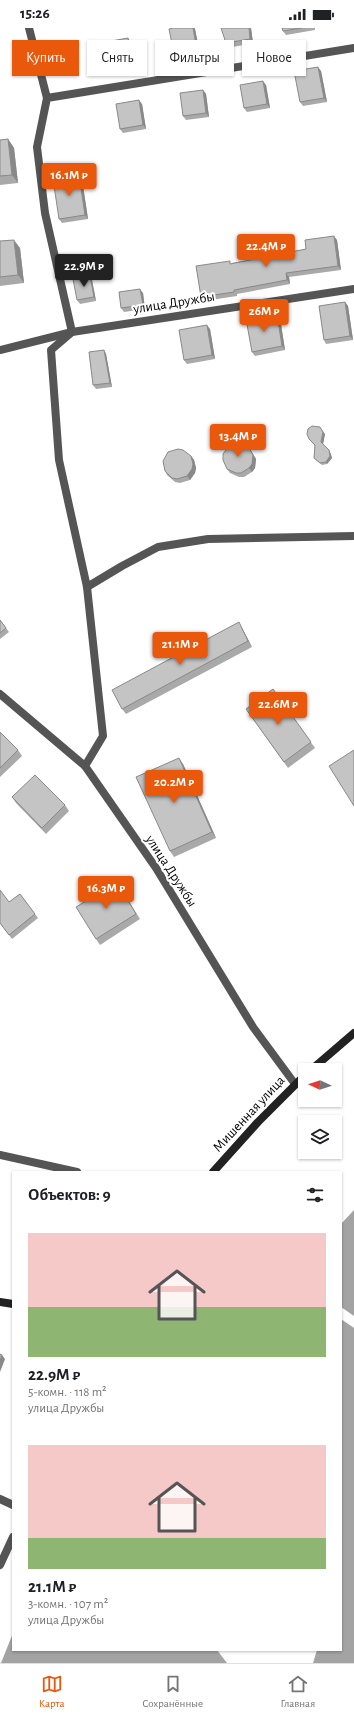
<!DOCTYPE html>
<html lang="ru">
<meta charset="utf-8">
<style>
body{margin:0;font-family:"Alegreya Sans",sans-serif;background:#f6f6f6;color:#202124;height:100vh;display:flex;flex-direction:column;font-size:15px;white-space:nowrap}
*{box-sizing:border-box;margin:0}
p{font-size:13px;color:#757577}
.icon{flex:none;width:22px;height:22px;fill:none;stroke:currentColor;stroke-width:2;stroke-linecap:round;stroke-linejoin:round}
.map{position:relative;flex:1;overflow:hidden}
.drawer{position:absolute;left:12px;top:1143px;width:330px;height:480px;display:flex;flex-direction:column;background:#fff;border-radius:0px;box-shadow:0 1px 3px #0004}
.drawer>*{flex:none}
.top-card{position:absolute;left:12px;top:12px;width:330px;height:36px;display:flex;gap:8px}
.needle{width:26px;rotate:273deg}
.controls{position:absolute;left:298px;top:1035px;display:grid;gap:8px}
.controls a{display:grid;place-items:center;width:44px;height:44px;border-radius:0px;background:#fff;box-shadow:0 1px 3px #0004;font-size:20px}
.price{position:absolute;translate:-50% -34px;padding:0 9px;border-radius:4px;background:#ea580c;color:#fff;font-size:13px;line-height:26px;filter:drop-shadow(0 1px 2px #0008)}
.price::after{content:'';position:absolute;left:50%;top:24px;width:12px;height:9px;margin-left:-6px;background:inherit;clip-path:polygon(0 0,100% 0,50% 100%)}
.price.on{background:#222;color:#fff}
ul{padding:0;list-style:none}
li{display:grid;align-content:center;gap:8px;height:212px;padding:0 16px}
li span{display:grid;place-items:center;height:124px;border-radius:0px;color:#555}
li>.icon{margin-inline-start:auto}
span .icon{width:72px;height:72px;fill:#fffc;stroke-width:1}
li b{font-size:17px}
h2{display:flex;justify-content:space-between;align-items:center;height:48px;padding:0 16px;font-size:17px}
.chip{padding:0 14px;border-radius:0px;background:#fff;box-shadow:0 1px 3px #0004;font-size:14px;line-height:36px}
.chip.on{background:#ea580c;color:#fff}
.status{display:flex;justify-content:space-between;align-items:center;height:28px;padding:0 20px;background:#fff;direction:ltr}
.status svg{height:11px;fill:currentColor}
.tab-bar{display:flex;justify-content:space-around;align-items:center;height:56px;border-top:1px solid #e0e0e0;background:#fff;font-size:11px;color:#757577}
.tab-bar a{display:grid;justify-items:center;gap:2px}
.tab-bar .on{color:#ea580c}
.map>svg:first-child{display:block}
.water{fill:#a3a3a3}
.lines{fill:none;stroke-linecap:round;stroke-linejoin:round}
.lane{stroke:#555;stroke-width:8}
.street{stroke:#555;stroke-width:8}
.secondary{stroke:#222;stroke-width:8}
.wall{fill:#a9a9a9}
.shaded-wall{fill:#898989}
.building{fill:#c4c4c4;stroke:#898989}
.labels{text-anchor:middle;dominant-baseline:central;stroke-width:4;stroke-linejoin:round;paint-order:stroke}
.street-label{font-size:14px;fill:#000;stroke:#fff}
</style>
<div class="status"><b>15:26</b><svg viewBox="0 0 49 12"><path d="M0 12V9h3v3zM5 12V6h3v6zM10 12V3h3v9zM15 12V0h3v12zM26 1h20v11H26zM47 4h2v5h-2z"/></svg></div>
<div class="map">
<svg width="354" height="1635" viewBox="0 0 354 1635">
<rect width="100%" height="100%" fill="#fff"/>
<g class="water">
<path d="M354,1182V1288L341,1279V1196Z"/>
<path d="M341,1291L354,1300V1635H313L317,1622H341Z"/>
<path d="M13,1605V1622H217L227,1635H1Z"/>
</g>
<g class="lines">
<g class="lane">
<path d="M29,0L47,70"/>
<path d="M87,559L122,538L158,519L208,511L354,508"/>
<path d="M85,738L103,708L87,559L59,432L51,322L72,304L45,185L37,119L47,70L354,20"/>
<path d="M0,1127L77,1144"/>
<path d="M0,1471L13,1477"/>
<path d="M0,1537L13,1509"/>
</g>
<g class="street">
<path d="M0,322L72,304L354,261"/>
<path d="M0,666L85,738L156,840L253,999L295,1056"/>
</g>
<g class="secondary">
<path d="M311,1042L354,1005"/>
<path d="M213,1144L258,1094L305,1047"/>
<path d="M0,1274L13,1276"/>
</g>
</g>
<g class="wall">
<path d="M251,0L253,15L228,20L226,15Z"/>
<path d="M282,0H315V2L286,7L283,3Z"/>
<path d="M195,1L200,26L176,30L174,26Z"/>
<path d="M131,14L135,41L113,44L110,40Z"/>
<path d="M321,43L327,74L303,78L300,74Z"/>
<path d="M266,57L270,80L247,84L244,80Z"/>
<path d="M203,62L206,66L209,89L186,92L183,88Z"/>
<path d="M142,76L146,101L123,105L120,101Z"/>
<path d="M8,111L14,120L18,155L0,157V112Z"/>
<path d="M82,151L88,191L62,195L59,191Z"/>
<path d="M337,212L341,242L289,249L290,256L237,266V268L204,273L201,269L232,235L306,221Z"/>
<path d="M0,213L20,220L24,255L0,258Z"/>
<path d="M90,248L92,252L96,273L80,276L77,272Z"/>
<path d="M143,265L145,281L124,284L121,280Z"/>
<path d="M345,274L348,278L353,312L326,316L324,312Z"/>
<path d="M280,290L285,322L255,328L252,324Z"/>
<path d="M210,301L215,331L187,336L184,332Z"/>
<path d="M104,322L106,326L112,359L96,361L93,357Z"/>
<path d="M322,402L325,406L323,416L330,424L332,430L327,436L322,437L314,430L315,418L309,411Z"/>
<path d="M248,418L256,431L255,440L252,444L244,449H239L230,445L227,441Z"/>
<path d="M191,428L194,432L196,440L195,445L190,452L180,455L175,454L167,447L165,443Z"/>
<path d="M0,592L9,604L0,611Z"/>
<path d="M242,600L252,619L126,686L122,681Z"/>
<path d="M273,661L315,720L288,740L246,681Z"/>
<path d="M0,704L18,722L22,728L0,749Z"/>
<path d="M183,736L216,810L174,829L170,823Z"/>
<path d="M12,769L65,777L69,783L46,806L16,775Z"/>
<path d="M117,854L140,891L100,917L96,911Z"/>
<path d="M20,866L38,890L12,911L0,895L9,874Z"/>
</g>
<g class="shaded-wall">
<path d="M193,0H195V1L200,26L197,22Z"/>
<path d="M249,0H251L253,15L250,11Z"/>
<path d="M128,10L131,14L135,41L132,37Z"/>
<path d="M318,39L321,43L327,74L324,70Z"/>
<path d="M263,53L266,57L270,80L267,76Z"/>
<path d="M203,62L206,66L209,89L206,85Z"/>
<path d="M139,72L142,76L146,101L143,97Z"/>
<path d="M8,111L14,120L18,155L12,147Z"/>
<path d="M79,147L82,151L88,191L85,187Z"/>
<path d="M334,208L337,212L341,242L338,238Z"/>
<path d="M14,212L20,220L24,255L18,247Z"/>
<path d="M286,245L289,249L290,256L287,252Z"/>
<path d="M90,248L92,252L96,273L94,269Z"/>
<path d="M140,261L143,265L145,281L143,277Z"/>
<path d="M345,274L348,278L353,312L350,308Z"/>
<path d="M277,286L280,290L285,322L282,318Z"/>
<path d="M207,297L210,301L215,331L212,327Z"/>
<path d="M104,322L106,326L112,359L110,355Z"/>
<path d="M323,404L325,406L323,416L321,414Z"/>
<path d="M248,418L256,431L255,440L252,444L249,440Z"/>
<path d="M329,422L330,424L332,430L327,436L326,434Z"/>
<path d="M191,428L194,432L196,440L195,445L190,452L187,448Z"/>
<path d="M239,594L242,600L252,619L248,613Z"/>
<path d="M179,730L183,736L216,810L212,804Z"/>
<path d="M2,1327L5,1331L0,1344V1333Z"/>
</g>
<g class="building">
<path d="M173,0H193L197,22L174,26L169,1Z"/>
<path d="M221,0H249L250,11L226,15Z"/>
<path d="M282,0H302L283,3Z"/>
<path d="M128,10L132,37L110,40L106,14Z"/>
<path d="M318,39L324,70L300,74L294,43Z"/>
<path d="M263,53L267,76L244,80L240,57Z"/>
<path d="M203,62L206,85L183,88L180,65Z"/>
<path d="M139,72L143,97L120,101L116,76Z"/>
<path d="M8,111L12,147L0,148V112Z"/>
<path d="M79,147L85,187L59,191L53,151Z"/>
<path d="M334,208L338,238L286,245L287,252L234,262V264L201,269L196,238L230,233V236L306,221L305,212Z"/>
<path d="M14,212L18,247L0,249V213Z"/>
<path d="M90,248L94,269L77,272L73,251Z"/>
<path d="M140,261L143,277L121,280L119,264Z"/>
<path d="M345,274L350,308L324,312L319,278Z"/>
<path d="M277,286L282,318L252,324L246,291Z"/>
<path d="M207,297L212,327L184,332L179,302Z"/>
<path d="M104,322L110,355L93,357L89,324Z"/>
<path d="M312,398L320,399L323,404L321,414L329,422L330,428L326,434L320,435L314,430L315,417L309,411L307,406L308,401Z"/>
<path d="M238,414L248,418L253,427L252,436L249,440L241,445H236L227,441L223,432V426L229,418Z"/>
<path d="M178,421L183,422L191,428L193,436L192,441L187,448L177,451L172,450L165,443L163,433L168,424Z"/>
<path d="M0,592L6,600L0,605Z"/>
<path d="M239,594L248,613L122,681L112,662Z"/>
<path d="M273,661L311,714L284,734L246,681Z"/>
<path d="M0,704L18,722L0,740Z"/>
<path d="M354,722V778L329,738Z"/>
<path d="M179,730L212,804L170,823L136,749Z"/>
<path d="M35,747L65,777L42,800L12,769Z"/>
<path d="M117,854L136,886L96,911L76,879Z"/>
<path d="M0,862L9,874L20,866L35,886L9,907L0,895Z"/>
<path d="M0,1326L2,1327L0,1333Z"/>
</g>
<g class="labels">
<g class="street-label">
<text transform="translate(174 275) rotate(-9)">улица Дружбы</text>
<text transform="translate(171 843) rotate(57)">улица Дружбы</text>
<text transform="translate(249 1086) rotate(-47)">Мишенная улица</text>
</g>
</g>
</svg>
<div class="controls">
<a><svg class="needle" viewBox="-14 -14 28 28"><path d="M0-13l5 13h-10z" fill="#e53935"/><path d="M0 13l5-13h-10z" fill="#757577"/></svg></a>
<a><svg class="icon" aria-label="layers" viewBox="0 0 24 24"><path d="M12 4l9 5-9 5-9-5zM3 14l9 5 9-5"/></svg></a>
</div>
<b class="price" style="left:69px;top:169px">16.1M ₽</b>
<b class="price" style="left:266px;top:240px">22.4M ₽</b>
<b class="price on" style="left:84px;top:260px">22.9M ₽</b>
<b class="price" style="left:264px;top:305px">26M ₽</b>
<b class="price" style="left:238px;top:430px">13.4M ₽</b>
<b class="price" style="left:180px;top:638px">21.1M ₽</b>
<b class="price" style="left:278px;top:698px">22.6M ₽</b>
<b class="price" style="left:174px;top:776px">20.2M ₽</b>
<b class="price" style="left:106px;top:882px">16.3M ₽</b>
<div class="top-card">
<a class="chip on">Купить</a>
<a class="chip">Снять</a>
<a class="chip">Фильтры</a>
<a class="chip">Новое</a>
</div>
<section class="drawer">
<h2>Объектов: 9<svg class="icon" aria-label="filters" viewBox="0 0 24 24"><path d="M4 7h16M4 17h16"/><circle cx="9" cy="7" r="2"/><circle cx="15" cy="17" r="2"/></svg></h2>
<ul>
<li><span style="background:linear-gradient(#f6c9c9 60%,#8fb573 0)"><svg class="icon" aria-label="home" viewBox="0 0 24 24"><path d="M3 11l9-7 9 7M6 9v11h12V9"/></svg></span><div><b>22.9M ₽</b><p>5-комн. · 118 m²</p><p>улица Дружбы</p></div></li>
<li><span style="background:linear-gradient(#f6c9c9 75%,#8fb573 0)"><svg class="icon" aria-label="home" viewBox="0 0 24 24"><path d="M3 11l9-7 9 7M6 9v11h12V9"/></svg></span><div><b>21.1M ₽</b><p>3-комн. · 107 m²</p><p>улица Дружбы</p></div></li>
</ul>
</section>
</div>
<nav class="tab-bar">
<a class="on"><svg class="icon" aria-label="map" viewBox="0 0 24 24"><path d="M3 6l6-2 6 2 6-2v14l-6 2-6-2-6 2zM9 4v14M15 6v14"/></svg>Карта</a>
<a><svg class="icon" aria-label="saved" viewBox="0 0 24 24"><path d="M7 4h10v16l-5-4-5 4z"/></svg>Сохранённые</a>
<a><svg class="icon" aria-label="home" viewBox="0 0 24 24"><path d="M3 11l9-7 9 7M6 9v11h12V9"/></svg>Главная</a>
</nav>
